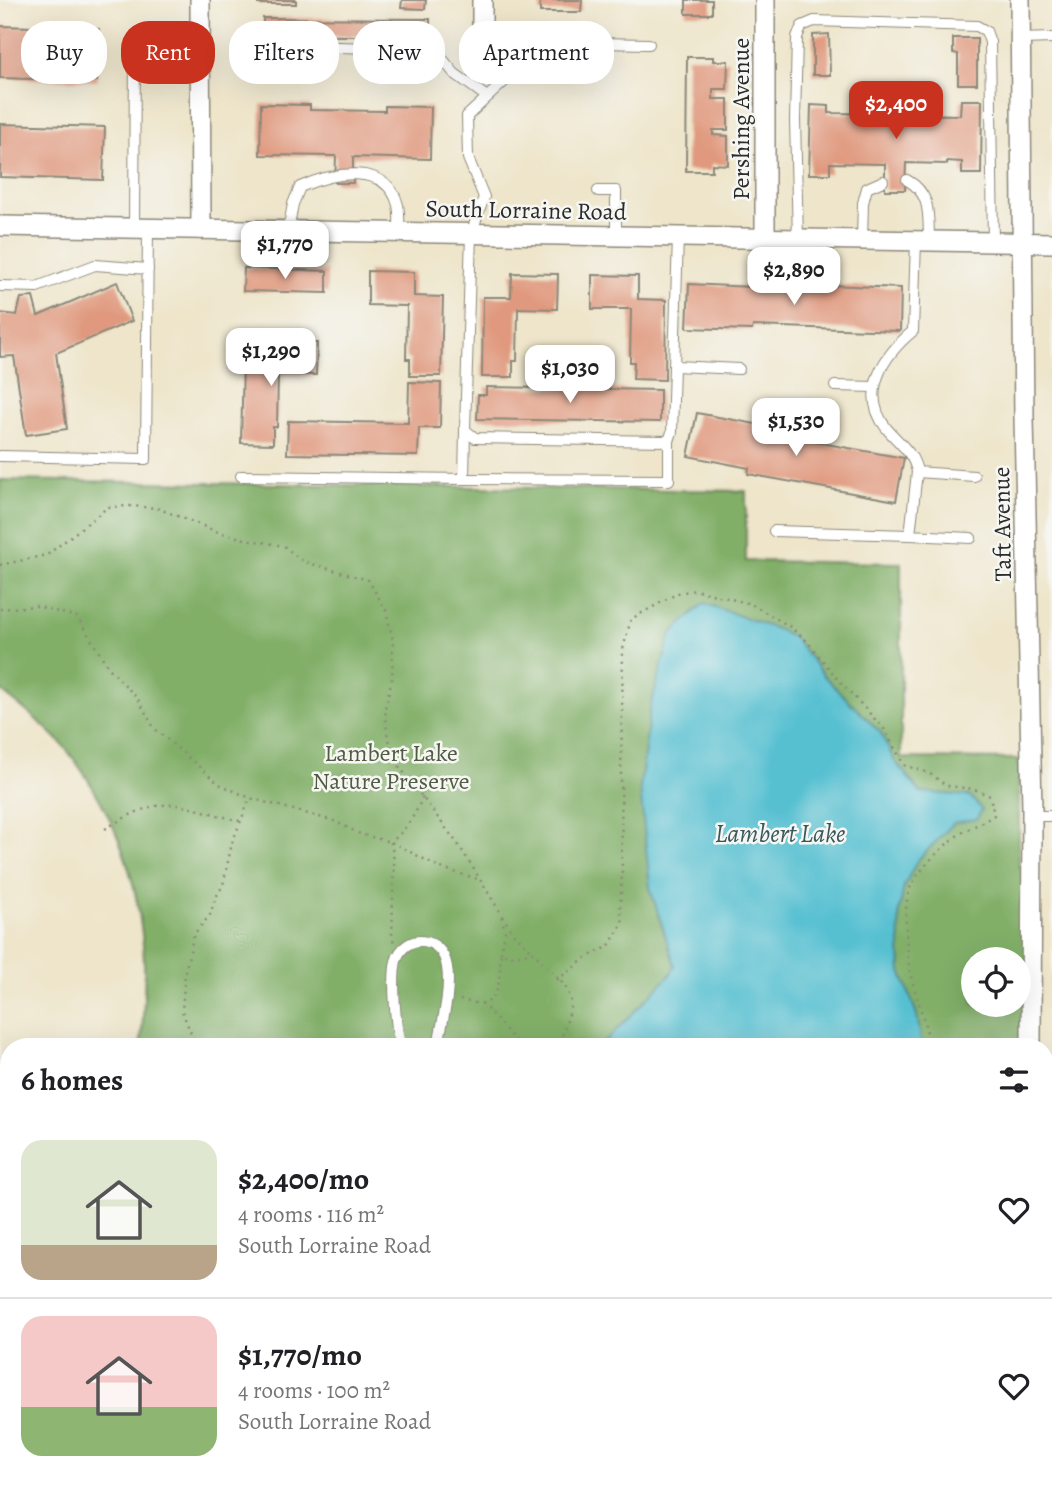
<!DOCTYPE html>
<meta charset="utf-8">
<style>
body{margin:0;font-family:Alegreya,serif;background:#f2f2f2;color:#202124;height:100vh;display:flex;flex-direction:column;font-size:26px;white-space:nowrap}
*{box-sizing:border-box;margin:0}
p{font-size:23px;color:#757577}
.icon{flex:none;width:38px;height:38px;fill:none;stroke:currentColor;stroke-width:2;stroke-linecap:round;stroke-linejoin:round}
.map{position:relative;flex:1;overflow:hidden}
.drawer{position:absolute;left:0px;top:1038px;width:1054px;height:450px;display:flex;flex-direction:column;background:#fff;border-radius:28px 28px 0 0;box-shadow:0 7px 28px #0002}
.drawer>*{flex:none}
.hud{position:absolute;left:21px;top:21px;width:700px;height:63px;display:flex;gap:14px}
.buttons{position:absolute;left:961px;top:947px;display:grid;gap:14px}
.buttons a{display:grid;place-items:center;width:70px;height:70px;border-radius:50%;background:#fff;box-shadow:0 7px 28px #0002;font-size:35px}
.price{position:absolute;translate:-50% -60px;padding:0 16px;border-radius:14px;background:#fff;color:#222;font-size:23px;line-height:46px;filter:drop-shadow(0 2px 4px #0008)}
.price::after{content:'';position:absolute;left:50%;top:42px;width:21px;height:16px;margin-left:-10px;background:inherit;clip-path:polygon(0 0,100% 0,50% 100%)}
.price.current{background:#c8321e;color:#fff}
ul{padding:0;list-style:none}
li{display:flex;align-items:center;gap:21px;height:175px;padding:0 21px}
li+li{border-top:2px solid #e0e0e0}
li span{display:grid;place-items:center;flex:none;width:196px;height:140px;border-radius:21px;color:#555}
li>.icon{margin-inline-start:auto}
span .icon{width:84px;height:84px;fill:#fffc;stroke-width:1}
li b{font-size:30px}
h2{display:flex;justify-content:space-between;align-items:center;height:84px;padding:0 21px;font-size:30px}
.pill{padding:0 24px;border-radius:28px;background:#fff;box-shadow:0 7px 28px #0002;font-size:24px;line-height:63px}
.pill.current{background:#c8321e;color:#fff}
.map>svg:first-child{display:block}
.forest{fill:#81af68;stroke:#566d4a;stroke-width:2;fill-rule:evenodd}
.water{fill:#56c0d1;stroke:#40767e;stroke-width:2}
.building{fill:#e0997e}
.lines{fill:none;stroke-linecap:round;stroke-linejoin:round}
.lane-casing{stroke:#8c887a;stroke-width:12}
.street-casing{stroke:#8c887a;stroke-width:22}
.path{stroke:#8c887a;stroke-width:2.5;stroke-dasharray:2 5;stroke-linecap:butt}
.lane{stroke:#fff;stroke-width:10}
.street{stroke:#fff;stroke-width:19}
.labels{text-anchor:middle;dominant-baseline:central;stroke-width:5;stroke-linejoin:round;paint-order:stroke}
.street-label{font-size:24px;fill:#2b2b2b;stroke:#f6f6f2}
.park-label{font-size:24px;fill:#4f5b42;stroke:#f6f6f2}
.water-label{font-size:26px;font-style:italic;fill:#38585d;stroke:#f6f6f2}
</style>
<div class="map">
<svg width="1052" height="1486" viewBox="0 0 1052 1486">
<rect width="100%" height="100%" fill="#f6f6f2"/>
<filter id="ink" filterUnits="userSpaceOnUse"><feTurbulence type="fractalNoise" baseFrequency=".0143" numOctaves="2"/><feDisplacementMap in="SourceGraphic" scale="14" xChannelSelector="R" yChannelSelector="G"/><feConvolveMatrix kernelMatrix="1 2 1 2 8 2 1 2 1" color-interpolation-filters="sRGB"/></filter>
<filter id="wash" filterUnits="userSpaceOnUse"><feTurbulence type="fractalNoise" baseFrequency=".00686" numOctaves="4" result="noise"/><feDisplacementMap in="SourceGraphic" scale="28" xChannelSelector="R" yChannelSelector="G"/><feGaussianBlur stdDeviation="1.57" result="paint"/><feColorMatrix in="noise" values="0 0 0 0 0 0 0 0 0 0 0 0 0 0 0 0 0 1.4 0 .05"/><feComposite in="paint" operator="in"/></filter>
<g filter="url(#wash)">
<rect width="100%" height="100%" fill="#eee5ca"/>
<g class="forest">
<path d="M0,480L746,491V561L901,563V758L1019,759V867H1029L1030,1046H140C143,1031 143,1015 144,999C148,907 124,823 67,750C50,729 22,707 0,690ZM973,959H1018V1004H973Z"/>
<path d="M9,1354V1463L0,1462V1361Z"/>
</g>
<path class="water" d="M704,603L779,630L795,639L826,678L881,733L894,760L920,792L970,796L982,810L976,819L954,823L917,861L904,886L899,912L901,971L917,1015L922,1046H601L670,975L675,966L650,888L640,788L650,708L671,634Z"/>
<g id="blocks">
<g class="building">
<rect x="258" y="0" width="38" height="4"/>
<path d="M402,0H426L425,9L401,8Z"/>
<path d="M540,0H582L581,12H540Z"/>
<rect x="686" y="0" width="26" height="14"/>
<path d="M263,18L430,19V37L263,35Z"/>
<path d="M0,26L99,29L97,81L0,78Z"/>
<path d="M829,34L830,75H813V35Z"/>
<path d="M953,38H977V84H958V54L953,53Z"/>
<path d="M687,57H713V61H728L727,89H713V99H728V130H713V135L728,136V165L712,164V171H686Z"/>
<path d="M961,100H982L981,174H962V162L947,161V164L906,163L905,190H885V164L830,163V174H809L811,105L829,106V113L960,115Z"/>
<path d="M261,104L310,105V110L385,111V106L431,107L430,159L353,157V183H335L336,156L260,155Z"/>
<path d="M0,124L105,127L103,180L0,177Z"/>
<path d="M244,268L327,271V293L243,291Z"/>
<path d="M368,271L414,272V296L443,297L441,376H410V359H406L407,306L368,305Z"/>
<path d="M512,273L558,274L557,309L518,308L517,361H513V377H482L483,297H511Z"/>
<path d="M592,275L638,276V299L666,300L665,380L633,379L634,362H630L631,309H592Z"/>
<path d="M117,282L132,321L56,353L67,429L26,435L14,356L0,357V313L17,315L21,298L33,297L38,316Z"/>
<path d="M751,282L901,288L900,331L753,326L752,330L687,328L689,284L751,287Z"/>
<path d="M271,342L317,343L316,375L278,374L277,427H273V444L241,443L243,363L271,364Z"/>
<path d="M409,382L441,383L440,428H419L418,456L287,454L288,421L408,423Z"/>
<path d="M486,387L660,390V422L477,419L478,395H486Z"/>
<path d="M697,413L761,425L760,432L904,458L896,501L748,474L749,468L688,456Z"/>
</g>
</g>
</g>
<g filter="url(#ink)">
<use href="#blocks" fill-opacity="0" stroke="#8c887a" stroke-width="2"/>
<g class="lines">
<defs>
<g id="lane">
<path d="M1021,39L1052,38"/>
<path d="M247,44L430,50L440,56L454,73L487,97"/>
<path d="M649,44L547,42L467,116L468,158L484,197L471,234L465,430L475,438L669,441L672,432L678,237"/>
<path d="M907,180C932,194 928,216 929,241"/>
<path d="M598,191H616V236"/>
<path d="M134,228L135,46"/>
<path d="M288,231L293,204L300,187C331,173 387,161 398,205C400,214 399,224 399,233"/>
<path d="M798,239L795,120L797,37L802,26L814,21L977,26L986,31L990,42L993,242"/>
<path d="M862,240L863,203L867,188L883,181"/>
<path d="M916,241L913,331C884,355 858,393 887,429C899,443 914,453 917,472L974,476"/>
<path d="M0,286L37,287L95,265L148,269"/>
<path d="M675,366L739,369"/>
<path d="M835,386L875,387"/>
<path d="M0,456L146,459L148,228"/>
<path d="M917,472L910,535L971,538"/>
<path d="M241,476L464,479L465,430"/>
<path d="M464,479L669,480V441"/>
<path d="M774,531L910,535"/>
<path d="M1032,816H1052"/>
<path d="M401,1046C395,1029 392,979 396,961C404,933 442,934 447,967C451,993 442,1021 438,1046"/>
<path d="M1045,1163H1052"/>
<path d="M1045,1257H1052"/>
</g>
<g id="street">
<path d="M200,0L201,229"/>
<path d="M482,0V46"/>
<path d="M765,0V239"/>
<path d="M1020,0L1024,418L1032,809L1031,1046"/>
<path d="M0,226L1052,243"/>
<path d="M1012,1479L1019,1486"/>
<path d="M0,1485L21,1486"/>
<path d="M215,1486L477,1479"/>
<path d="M1036,1486L1044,1479"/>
</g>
</defs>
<use href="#lane" class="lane-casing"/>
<use href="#street" class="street-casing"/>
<g class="path">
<path d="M0,565L47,555L108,507L130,506L157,508L218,532L245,539L284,546L302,561L368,580L386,610L393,641L392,679L385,708L387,733L396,762L460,847L513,933L533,952"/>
<path d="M0,609L36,606L77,617L109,668L138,699L154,728L219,784L250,798L334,821L360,834L391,842L441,868L481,880"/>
<path d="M105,829C167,791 176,805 240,821"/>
<path d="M394,941L392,939L394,861L391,842C406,829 415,816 423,796"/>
<path d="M501,953L505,932L501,915"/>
<path d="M557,980L587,957L608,947L623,923L620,909L622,876L621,774L623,649L631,619L678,593L696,590L751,604L789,626L807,641L835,676L884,729L904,765L929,773L947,786L974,789L990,796L994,815C981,824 965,829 953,839C937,852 919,870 910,888C902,905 907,966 913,984C919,1005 926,1025 930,1046"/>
<path d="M460,1000C467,1001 476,1004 483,1003C503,1000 499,968 501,953L515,956L533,952L565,986L571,999L570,1011L560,1042L554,1046"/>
<path d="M482,1003L520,1046"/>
<path d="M196,1046L182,1011L185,972L194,934L210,915L215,899L223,885L232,843L250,798"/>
</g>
<use href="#lane" class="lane"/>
<use href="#street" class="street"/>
</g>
</g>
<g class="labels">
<g class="street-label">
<text transform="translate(741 119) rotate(-90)">Pershing Avenue</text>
<text transform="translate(526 210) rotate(1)">South Lorraine Road</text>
<text transform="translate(1002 524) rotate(-91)">Taft Avenue</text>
</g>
<g class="park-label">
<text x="391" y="753">Lambert Lake<tspan x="391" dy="28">Nature Preserve</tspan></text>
</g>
<g class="water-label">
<text x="780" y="833">Lambert Lake</text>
</g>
</g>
</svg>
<div class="buttons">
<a><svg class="icon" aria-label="locate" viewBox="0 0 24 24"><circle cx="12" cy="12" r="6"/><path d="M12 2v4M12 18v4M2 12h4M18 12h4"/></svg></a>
</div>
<b class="price current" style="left:896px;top:141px">$2,400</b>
<b class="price" style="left:285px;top:281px">$1,770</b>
<b class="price" style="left:794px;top:307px">$2,890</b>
<b class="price" style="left:271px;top:388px">$1,290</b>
<b class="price" style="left:570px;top:405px">$1,030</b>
<b class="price" style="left:796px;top:458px">$1,530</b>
<div class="hud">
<a class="pill">Buy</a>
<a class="pill current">Rent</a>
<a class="pill">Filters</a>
<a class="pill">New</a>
<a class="pill">Apartment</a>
</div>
<section class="drawer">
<h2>6 homes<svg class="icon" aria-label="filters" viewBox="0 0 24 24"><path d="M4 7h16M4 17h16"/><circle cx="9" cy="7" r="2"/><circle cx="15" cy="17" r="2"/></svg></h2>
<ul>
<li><span style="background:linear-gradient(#dfe7d0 75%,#b9a48a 0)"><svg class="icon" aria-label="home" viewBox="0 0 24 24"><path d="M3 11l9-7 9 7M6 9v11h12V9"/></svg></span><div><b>$2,400/mo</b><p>4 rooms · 116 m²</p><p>South Lorraine Road</p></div><svg class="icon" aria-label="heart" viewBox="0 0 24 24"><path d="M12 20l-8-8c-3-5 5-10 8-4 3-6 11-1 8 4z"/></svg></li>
<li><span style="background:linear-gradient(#f6c9c9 65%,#8fb573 0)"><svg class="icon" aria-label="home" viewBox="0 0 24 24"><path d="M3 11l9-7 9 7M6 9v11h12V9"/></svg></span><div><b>$1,770/mo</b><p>4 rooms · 100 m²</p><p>South Lorraine Road</p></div><svg class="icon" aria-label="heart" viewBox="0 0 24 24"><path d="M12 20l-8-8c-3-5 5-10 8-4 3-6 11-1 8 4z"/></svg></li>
</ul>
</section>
</div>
